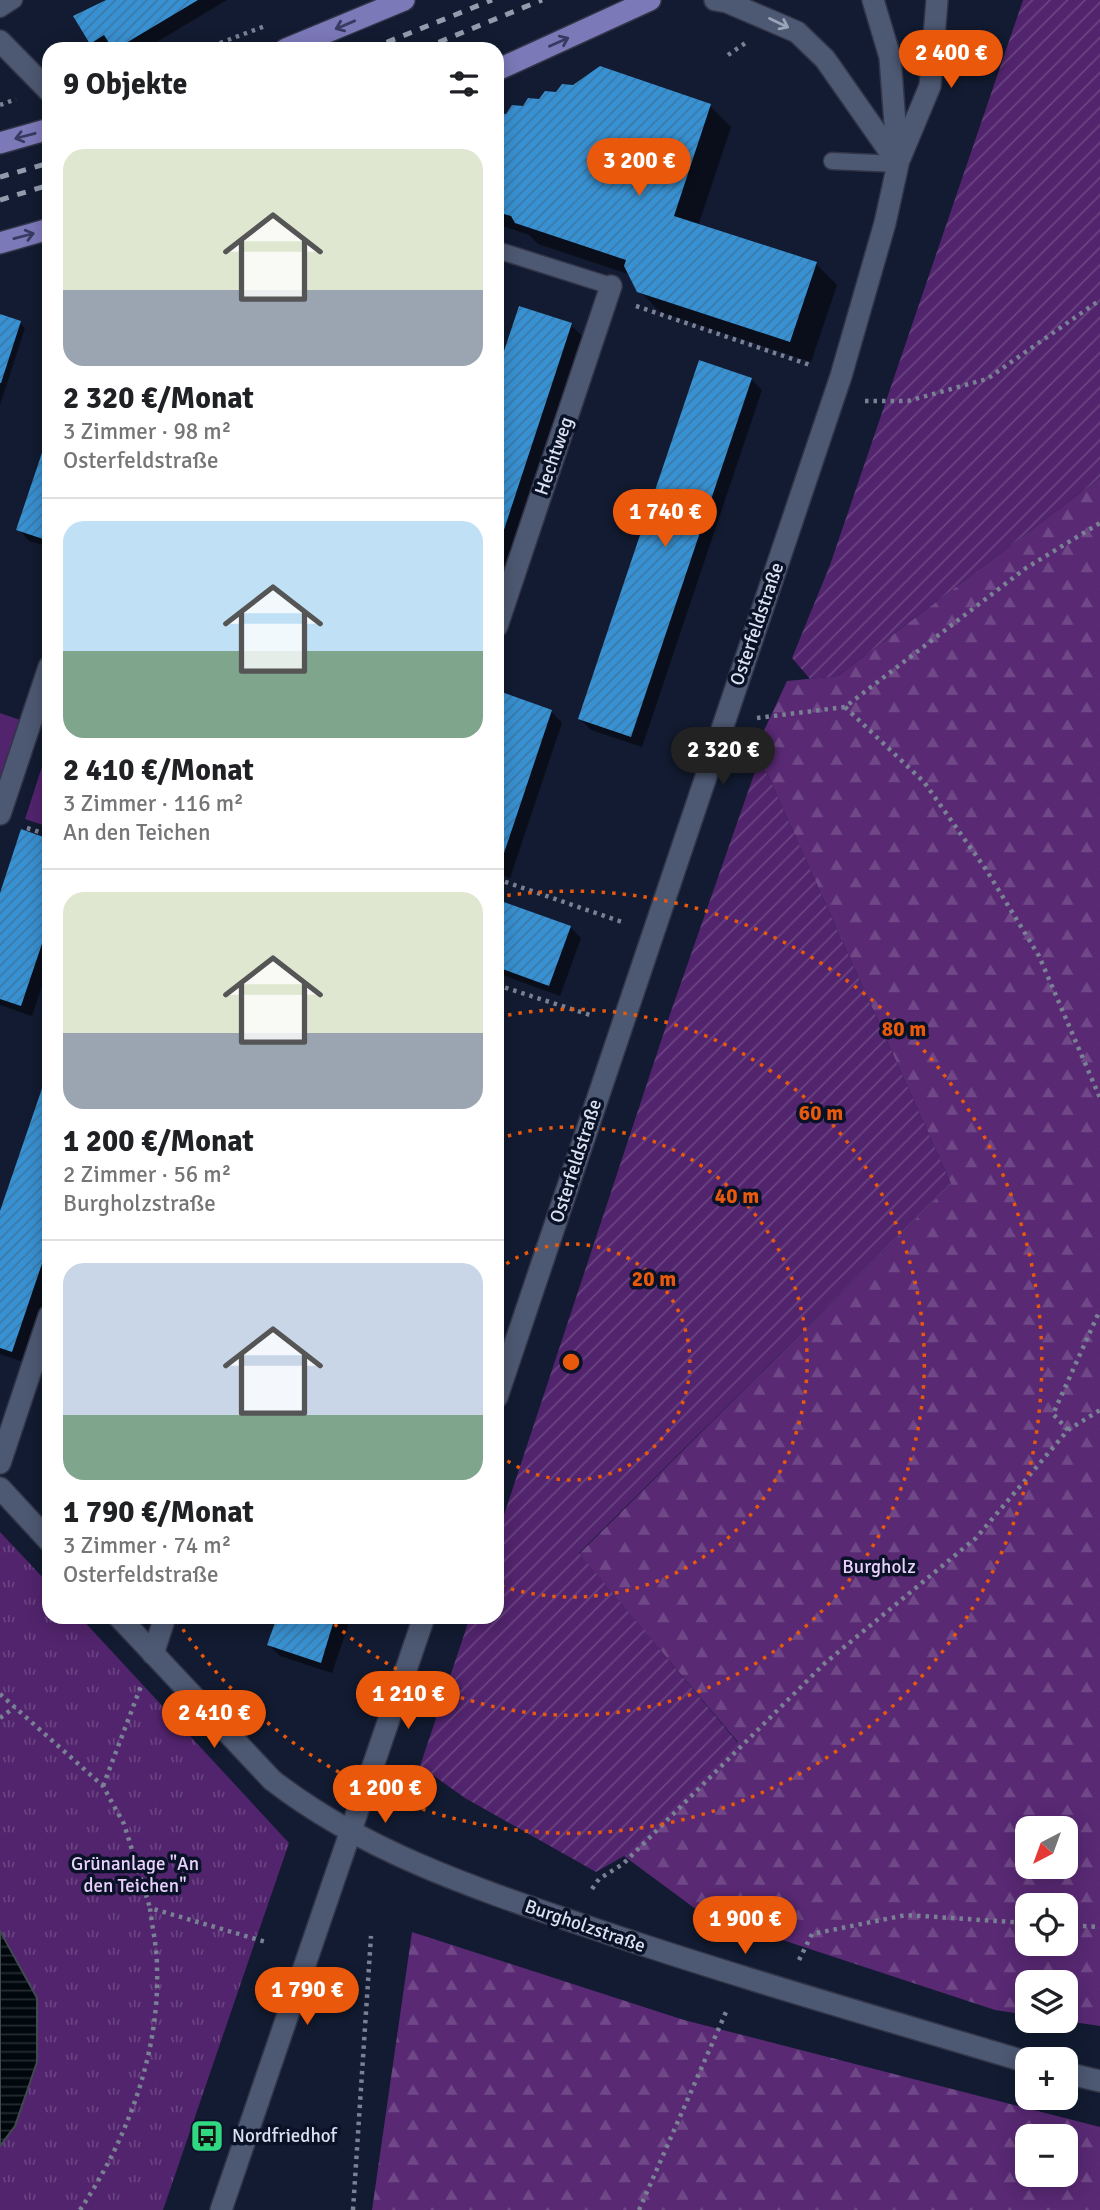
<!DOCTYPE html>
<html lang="de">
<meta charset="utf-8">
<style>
body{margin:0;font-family:Signika,sans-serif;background:#f6f6f6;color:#202124;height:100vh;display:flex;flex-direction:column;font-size:26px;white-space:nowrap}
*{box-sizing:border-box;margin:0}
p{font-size:23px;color:#757577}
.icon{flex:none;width:38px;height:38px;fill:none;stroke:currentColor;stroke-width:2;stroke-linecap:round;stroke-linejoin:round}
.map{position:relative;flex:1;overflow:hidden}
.sheet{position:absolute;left:42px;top:42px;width:462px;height:1582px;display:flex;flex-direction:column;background:#fff;border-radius:21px;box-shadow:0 4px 18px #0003}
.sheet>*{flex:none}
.needle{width:46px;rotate:221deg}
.tools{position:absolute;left:1015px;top:1816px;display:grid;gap:14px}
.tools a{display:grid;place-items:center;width:63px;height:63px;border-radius:14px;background:#fff;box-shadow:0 4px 18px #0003;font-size:35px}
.price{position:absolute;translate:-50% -60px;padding:0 16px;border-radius:24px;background:#ea580c;color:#fff;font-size:23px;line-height:46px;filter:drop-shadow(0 2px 4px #0008)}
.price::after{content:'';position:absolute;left:50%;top:42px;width:21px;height:16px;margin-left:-10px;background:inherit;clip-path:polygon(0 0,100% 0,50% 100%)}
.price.active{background:#222;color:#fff}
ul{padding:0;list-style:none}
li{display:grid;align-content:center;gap:14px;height:371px;padding:0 21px}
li+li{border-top:2px solid #e0e0e0}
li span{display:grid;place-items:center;height:217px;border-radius:21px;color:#555}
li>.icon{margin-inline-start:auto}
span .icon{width:126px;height:126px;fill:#fffc;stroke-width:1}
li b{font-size:30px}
h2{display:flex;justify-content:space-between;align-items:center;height:84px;padding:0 21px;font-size:30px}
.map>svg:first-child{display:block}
.grass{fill:#52246d}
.forest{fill:url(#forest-firs);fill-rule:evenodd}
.park{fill:url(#park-tufts)}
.garden{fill:url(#garden-furrows)}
.water{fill:url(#water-rules);stroke:#414951;stroke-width:2}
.shadow{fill:#0007}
.building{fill:url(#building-hatch)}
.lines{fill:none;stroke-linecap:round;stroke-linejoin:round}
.service-casing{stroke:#323548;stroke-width:19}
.minor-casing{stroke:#323548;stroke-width:24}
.tertiary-casing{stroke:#323548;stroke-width:24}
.primary-casing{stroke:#323548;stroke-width:24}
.path{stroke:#798194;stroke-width:4.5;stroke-dasharray:3.5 5;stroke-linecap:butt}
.service{stroke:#4d5872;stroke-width:16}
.minor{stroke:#4d5872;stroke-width:21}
.tertiary{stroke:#4d5872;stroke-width:21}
.primary{stroke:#7c79b9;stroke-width:21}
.rail{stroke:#939bac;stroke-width:5;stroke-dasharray:9 9;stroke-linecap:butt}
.oneway{stroke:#9ba3b7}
.oneway2{stroke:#383b61}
.ring{fill:none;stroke:#e8590c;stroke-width:3.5;stroke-dasharray:3.5 7}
.labels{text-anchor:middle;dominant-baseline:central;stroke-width:7;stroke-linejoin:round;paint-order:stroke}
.street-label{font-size:19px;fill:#dae1f0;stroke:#0a1227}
.park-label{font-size:19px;fill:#ead1fc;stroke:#0a1227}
.poi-label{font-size:19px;fill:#dae1f0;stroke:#0a1227;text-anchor:start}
.centre{fill:#e8590c;stroke:#0a1227;stroke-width:3.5}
.ring-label{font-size:21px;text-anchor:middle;font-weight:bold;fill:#e8590c;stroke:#0a1227;stroke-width:7;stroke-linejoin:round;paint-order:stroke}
</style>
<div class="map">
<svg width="1100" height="2210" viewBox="0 0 1100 2210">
<defs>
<pattern id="forest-firs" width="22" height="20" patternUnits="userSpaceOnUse" patternTransform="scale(1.75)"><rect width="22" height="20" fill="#592974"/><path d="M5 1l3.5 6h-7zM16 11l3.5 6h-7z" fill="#704888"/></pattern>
<pattern id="park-tufts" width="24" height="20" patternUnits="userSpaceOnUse" patternTransform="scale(1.75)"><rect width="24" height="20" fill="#52246d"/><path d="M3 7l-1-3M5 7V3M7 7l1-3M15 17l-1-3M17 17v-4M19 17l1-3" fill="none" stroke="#6a4482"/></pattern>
<pattern id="garden-furrows" width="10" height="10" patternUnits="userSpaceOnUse" patternTransform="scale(1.75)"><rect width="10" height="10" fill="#52246d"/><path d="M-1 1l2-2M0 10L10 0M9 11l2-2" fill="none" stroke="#6a4482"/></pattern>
<pattern id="water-rules" width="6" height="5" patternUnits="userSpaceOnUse" patternTransform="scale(1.75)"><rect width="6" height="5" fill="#00080d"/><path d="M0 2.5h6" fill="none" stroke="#252c31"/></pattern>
<pattern id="building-hatch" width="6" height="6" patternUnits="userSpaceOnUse" patternTransform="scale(1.75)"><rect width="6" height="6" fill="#3891d2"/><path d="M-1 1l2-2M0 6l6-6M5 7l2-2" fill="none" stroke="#3b7aa9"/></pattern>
</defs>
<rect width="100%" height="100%" fill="#121b31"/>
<g class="grass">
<path d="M0,713L23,721L0,788Z"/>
<path d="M49,745V827L25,819Z"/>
</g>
<g class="forest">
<path d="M1100,478V2026L1066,2021V1983H1027V2015L995,2010L701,1913L624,1856L738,1742L579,1554L951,1184L767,773L757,766L762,735L787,681L838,676ZM1027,1829H1066V1867H1027ZM1027,1906H1066V1944H1027Z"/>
<path d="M412,1932L684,2020L1100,2127V2210H372ZM1027,2137H1066V2175H1027Z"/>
</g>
<path class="park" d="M0,1532L49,1584V1617H80L289,1843L163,2210H0V2146L15,2126L37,1998L0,1931Z"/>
<g class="garden">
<path d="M1023,0H1100V478L838,676L810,679L792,658L830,565Z"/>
<path d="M757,766L767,773L951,1184L579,1553L738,1743L624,1856L596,1872L465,1798L420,1766L470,1617H497V1536L669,1017Z"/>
</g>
<path class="water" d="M0,1931L37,1998V2062L15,2126L0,2146Z"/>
<g class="shadow">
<path d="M110,0H227L145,49H115L109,40L96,48L91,43Z"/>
<path d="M710,106L731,127L698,226L816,264L837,285L811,362L660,312L639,290L631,275L538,244L529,235L497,224V115Z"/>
<path d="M520,308L571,325L582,336L497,592V378Z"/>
<path d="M0,316L20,323L25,328L0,405Z"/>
<path d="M751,379L762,390L642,747L591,730L580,719Z"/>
<path d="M49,435V547L29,541L18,529Z"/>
<path d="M500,694L551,711L562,723L510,878L497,873V702Z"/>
<path d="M49,841V965L32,1016L0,1005V898Z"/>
<path d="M497,927H570L581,938L560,996L497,973Z"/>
<path d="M49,1072V1285L23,1362L0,1354V1218Z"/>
<path d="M278,1617H351L332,1673L280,1656L269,1645Z"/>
</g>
<g class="building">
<path d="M106,0H198L116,49H113L104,35L90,44L73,16Z"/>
<path d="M600,66L711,104L674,216L817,262L790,342L637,292L624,266L626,260L515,223L511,216L497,212V113L506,114L512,105L523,106L528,98L539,99L545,91L556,92L562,84L573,85Z"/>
<path d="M519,306L572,323L498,548L497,372Z"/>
<path d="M0,314L21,321L1,383H0Z"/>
<path d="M699,360L752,378L631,737L578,719Z"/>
<path d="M49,432V541L16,530Z"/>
<path d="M499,691L552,710L499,868L497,867Z"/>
<path d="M21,829L49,839V923L21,1006L0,999V893Z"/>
<path d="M504,902L571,926L549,986L497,967V921Z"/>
<path d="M49,1068V1243L12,1352L0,1348V1211Z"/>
<path d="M277,1617H335L321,1663L267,1645Z"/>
</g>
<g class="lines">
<defs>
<g id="service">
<path d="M0,9L14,0"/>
<path d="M832,161L898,164"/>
<path d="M497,250L611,286"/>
</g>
<g id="minor">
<path d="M0,41L49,91"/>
<path d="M497,626L611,286"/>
<path d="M0,814L49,667"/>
<path d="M0,1463L49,1316"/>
<path d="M0,1488L49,1541"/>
<path d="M119,1617L272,1780C362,1850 471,1887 577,1923C726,1974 877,2017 1027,2062"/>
<path d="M153,1654L165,1617"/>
<path d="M1066,2073L1100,2081"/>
</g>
<g id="tertiary">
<path d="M715,0L727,2L797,32L825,59L897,162"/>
<path d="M900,158L930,86L937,0"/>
<path d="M497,1397L841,376L885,223L898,164L890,57L873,0"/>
<path d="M221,2210L424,1617"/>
</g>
<g id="primary">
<path d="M286,49L404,0"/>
<path d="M497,70L650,0"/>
<path d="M0,143L49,129"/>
<path d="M0,243L49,229"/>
</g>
</defs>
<use href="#service" class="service-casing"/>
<use href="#minor" class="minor-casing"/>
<use href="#tertiary" class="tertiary-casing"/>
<use href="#primary" class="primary-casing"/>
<g class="path">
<path d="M204,49L265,26"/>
<path d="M728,55L747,42"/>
<path d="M0,105L16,99"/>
<path d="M636,306L813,366"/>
<path d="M865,401H908L987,379L1100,300"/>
<path d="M845,707L924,782L987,871L1039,956L1100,1098"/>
<path d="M757,718L845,707L1026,568L1100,523"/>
<path d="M27,828L49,835"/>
<path d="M497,879L625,923"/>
<path d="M497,985L593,1016"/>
<path d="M1068,1430L1053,1414L1100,1310"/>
<path d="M0,1694L103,1786L124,1824L150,1908"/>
<path d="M0,1718L15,1707"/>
<path d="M103,1786L141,1686"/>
<path d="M592,1889L599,1879L623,1864L825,1663L976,1538L1068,1430L1100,1410"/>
<path d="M1066,1925L1100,1927"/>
<path d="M799,1960L812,1934L906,1915L1027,1923"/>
<path d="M80,2210C127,2140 160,2053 157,1967C157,1947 152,1927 150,1908L266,1942"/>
<path d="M353,2210L371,1936"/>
<path d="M639,2210L726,2012"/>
</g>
<use href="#service" class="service"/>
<use href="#minor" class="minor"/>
<use href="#tertiary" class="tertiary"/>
<use href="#primary" class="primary"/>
<g class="rail">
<path d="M370,49L492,0"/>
<path d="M422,49L542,0"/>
<path d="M0,177L49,163"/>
<path d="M0,200L49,185"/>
</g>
</g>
<defs><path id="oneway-shaft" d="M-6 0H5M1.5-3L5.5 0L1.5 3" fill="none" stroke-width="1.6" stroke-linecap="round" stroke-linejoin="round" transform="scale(1.75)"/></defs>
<use class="oneway" href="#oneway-shaft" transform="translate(779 23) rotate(26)"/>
<g class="oneway2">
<use href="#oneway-shaft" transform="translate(345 25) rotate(157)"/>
<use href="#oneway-shaft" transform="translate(559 42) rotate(-24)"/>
<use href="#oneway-shaft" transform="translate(25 136) rotate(165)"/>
<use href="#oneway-shaft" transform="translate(24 236) rotate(-15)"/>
</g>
<g class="ring">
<path d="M498 1270A118 118 0 1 1 498 1454"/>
<path d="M498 1139A235 235 0 1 1 498 1585"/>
<path d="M498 1017A353 353 0 1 1 328 1618"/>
<path d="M497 897A471 471 0 1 1 176 1619"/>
</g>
<defs>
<symbol id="bus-square" viewBox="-11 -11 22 22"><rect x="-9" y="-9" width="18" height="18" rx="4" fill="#31d882" stroke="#0a1227"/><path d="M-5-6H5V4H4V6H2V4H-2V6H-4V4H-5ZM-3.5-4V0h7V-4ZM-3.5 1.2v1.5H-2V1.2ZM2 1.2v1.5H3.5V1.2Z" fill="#111"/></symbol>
</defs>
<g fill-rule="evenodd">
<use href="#bus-square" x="188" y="2117" width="38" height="38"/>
</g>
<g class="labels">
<g class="street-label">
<text transform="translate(554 456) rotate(-71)">Hechtweg</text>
<text transform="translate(757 624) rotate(-71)">Osterfeldstraße</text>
<text transform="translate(576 1161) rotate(-72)">Osterfeldstraße</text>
<text transform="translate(585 1926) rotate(19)">Burgholzstraße</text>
</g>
<g class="park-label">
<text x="879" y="1567">Burgholz</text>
<text x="135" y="1864">Grünanlage "An<tspan x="135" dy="22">den Teichen"</tspan></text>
</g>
<g class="poi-label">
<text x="232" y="2136">Nordfriedhof</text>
</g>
</g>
<circle cx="571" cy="1362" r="10" class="centre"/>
<g class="ring-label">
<text x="904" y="1036">80 m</text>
<text x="821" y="1120">60 m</text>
<text x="737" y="1203">40 m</text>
<text x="654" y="1286">20 m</text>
</g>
</svg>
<div class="tools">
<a><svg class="needle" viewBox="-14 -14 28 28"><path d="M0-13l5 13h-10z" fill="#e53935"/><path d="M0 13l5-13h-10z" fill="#757577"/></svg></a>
<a><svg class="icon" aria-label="locate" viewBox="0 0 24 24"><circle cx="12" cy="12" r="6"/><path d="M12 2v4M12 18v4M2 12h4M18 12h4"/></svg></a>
<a><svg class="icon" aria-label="layers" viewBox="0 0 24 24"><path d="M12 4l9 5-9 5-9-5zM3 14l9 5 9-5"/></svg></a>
<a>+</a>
<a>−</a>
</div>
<b class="price" style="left:951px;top:90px">2 400 €</b>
<b class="price" style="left:639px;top:198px">3 200 €</b>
<b class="price" style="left:665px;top:549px">1 740 €</b>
<b class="price active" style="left:723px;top:787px">2 320 €</b>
<b class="price" style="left:408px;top:1731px">1 210 €</b>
<b class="price" style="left:214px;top:1750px">2 410 €</b>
<b class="price" style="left:385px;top:1825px">1 200 €</b>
<b class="price" style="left:745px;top:1956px">1 900 €</b>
<b class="price" style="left:307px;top:2027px">1 790 €</b>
<section class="sheet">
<h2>9 Objekte<svg class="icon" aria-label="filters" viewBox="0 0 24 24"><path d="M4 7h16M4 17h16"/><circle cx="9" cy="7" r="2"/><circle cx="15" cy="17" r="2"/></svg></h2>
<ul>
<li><span style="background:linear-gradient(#dfe7d0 65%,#9aa5b1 0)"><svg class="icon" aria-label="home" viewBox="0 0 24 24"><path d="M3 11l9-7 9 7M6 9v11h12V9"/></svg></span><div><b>2 320 €/Monat</b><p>3 Zimmer · 98 m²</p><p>Osterfeldstraße</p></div></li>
<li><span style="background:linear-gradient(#bfe0f5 60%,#7fa58c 0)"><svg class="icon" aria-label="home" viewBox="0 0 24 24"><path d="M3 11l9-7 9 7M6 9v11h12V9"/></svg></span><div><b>2 410 €/Monat</b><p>3 Zimmer · 116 m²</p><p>An den Teichen</p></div></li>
<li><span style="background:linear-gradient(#dfe7d0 65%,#9aa5b1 0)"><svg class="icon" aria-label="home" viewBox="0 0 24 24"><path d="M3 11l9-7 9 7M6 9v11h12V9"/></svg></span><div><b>1 200 €/Monat</b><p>2 Zimmer · 56 m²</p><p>Burgholzstraße</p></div></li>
<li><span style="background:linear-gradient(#c9d6e8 70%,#7fa58c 0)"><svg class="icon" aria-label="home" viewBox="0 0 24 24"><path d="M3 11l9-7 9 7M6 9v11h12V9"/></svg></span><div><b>1 790 €/Monat</b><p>3 Zimmer · 74 m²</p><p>Osterfeldstraße</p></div></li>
</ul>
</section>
</div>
